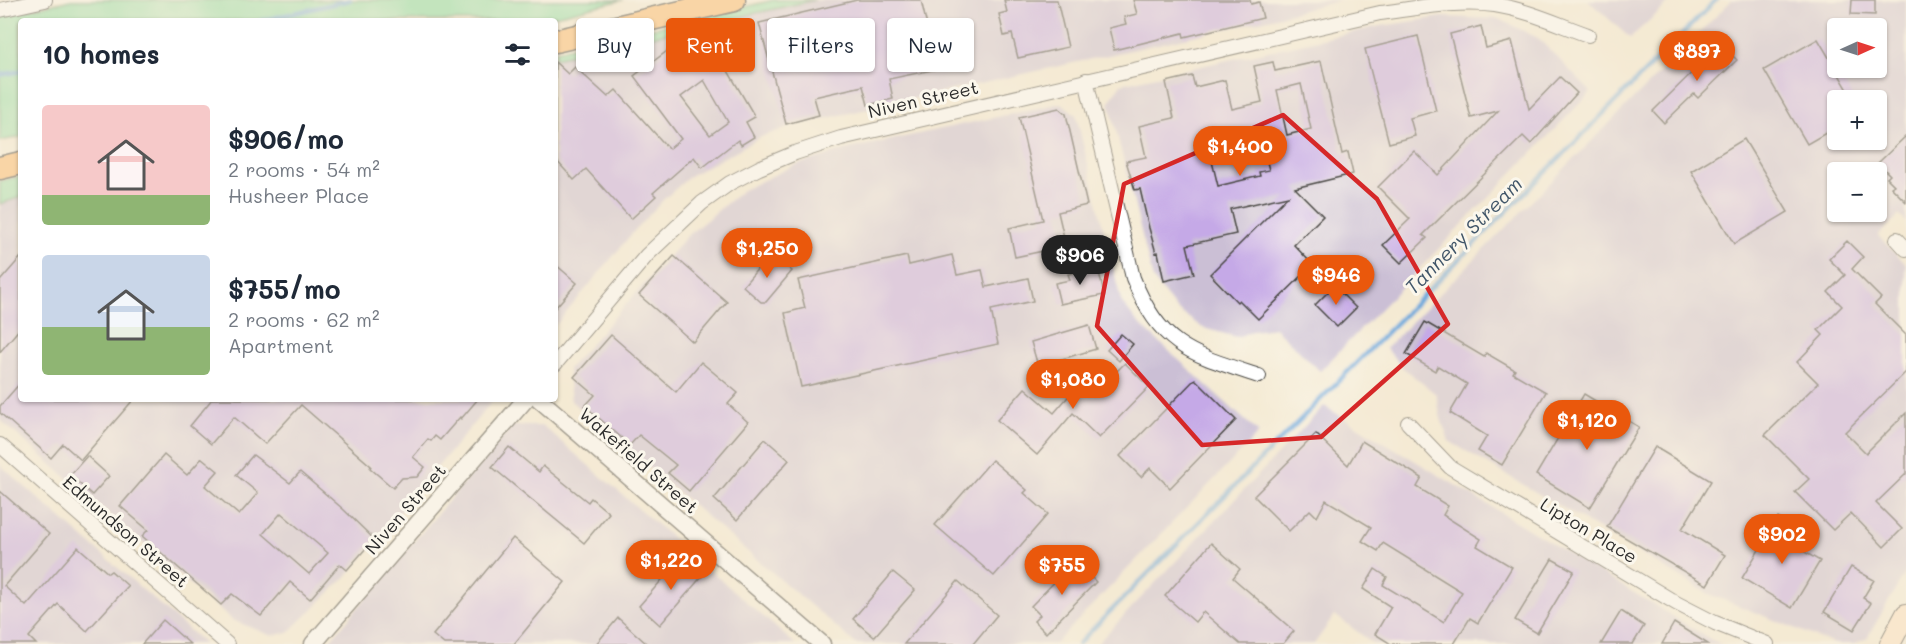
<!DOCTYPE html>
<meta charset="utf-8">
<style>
body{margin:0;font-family:Mali,sans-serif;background:#f2f2f3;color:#1f2937;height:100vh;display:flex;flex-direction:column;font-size:22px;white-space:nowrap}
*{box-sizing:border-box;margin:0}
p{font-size:20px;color:#747a83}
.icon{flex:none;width:33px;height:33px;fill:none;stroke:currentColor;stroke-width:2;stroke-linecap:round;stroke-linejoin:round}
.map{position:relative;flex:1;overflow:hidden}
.side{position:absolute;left:18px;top:18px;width:540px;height:384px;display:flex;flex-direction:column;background:#fff;border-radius:6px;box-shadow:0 2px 4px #0004}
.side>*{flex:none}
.banner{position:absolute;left:576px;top:18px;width:570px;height:54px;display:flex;gap:12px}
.needle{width:39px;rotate:87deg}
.fabs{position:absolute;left:1827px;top:18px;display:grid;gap:12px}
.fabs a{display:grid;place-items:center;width:60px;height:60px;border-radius:6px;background:#fff;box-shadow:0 2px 4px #0004;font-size:30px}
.price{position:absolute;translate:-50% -51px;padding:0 14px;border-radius:21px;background:#ea580c;color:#fff;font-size:20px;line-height:39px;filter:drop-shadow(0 2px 3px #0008)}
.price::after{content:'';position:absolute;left:50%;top:36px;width:18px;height:14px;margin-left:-9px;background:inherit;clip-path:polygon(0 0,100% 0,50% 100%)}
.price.on{background:#222;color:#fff}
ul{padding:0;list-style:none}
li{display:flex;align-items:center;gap:18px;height:150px;padding:0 24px}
li span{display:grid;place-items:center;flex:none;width:168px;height:120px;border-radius:6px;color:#555}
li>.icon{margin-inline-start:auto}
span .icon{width:72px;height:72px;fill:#fffc;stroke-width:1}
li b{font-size:26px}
h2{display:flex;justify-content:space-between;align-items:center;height:72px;padding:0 24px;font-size:26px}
.pill{padding:0 21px;border-radius:6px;background:#fff;box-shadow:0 2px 4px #0004;font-size:21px;line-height:54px}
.pill.on{background:#ea580c;color:#fff}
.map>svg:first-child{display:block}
.industrial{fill:#cbbfd5;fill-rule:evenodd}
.green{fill:#87dea3;stroke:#598467;stroke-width:1.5}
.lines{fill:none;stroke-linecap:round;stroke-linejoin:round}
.stream{stroke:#6ba7dc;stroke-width:4.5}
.building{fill:#c5a9e7;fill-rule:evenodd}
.minor-casing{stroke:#494844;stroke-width:16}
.tertiary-casing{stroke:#494844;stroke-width:19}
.secondary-casing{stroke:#494844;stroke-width:22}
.trunk-casing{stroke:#494844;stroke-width:25}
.minor{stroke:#fff;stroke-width:14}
.tertiary{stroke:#fff;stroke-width:16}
.secondary{stroke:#ffe4c6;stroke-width:20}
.trunk{stroke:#febc70;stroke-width:22}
.marked{fill:none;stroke:#d62828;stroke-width:4.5;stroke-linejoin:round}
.labels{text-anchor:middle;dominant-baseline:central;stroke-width:6;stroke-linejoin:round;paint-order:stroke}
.street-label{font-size:18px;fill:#2b2b2b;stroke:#fbf7ec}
.water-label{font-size:20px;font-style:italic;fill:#415669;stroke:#fbf7ec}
</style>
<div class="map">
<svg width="1906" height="644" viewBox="0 0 1906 644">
<rect width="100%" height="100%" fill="#fbf7ec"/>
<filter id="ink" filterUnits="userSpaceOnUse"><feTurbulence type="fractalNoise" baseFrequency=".0167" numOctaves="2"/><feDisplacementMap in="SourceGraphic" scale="12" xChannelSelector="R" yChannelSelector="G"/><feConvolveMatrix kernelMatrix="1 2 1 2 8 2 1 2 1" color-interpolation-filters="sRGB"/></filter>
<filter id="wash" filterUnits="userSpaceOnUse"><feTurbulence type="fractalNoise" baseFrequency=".008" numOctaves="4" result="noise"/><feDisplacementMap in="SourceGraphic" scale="24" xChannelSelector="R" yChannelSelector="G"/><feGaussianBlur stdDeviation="1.35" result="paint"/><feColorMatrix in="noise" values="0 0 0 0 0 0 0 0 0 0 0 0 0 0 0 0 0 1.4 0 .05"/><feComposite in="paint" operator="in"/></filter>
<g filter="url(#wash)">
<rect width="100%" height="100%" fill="#f4ead3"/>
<g class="industrial">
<path d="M815,0H1341L1265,20L796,125L763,136L691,175L664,199L635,230L555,326V58Z"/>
<path d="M1588,0H1672L1630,38Z"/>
<path d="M1732,0H1906V222L1899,215L1878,236L1906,264V572L1867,638L1854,644H1834L1709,594L1449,441L1441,419L1436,394L1403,368L1386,348ZM1838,28H1876V68H1838ZM1838,100H1876V140H1838ZM1838,172H1876V212H1838Z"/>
<path d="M1442,17L1499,19L1538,38L1591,92L1320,371L1275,328L1252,331L1237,337L1203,328L1176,309L1153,279L1109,102L1121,84L1380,26Z"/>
<path d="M1062,103L1076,115L1121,301L1135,320L1259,433L1055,644H856L571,401L568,369L688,235L743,190L795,165L849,149Z"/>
<path d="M21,197V399H494L347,576L288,633L270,635L232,620L0,420V204Z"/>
<path d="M1324,406L1712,640L1722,644H1374L1335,615L1314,644H1097Z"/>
<path d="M512,426H543L795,644H327Z"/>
<path d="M0,465L205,644H0Z"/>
</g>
<g class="green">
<path d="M71,0H623L533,21H21V137L0,141V16Z"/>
<path d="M774,0H815L555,58V51Z"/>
<path d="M21,176V197L0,204V181Z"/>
</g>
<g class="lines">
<g class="stream">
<path d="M260,21L350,0"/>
<path d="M0,75L21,71"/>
<path d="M1078,644L1716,0"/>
</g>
</g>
<g id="blocks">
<g class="building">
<path d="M857,0H921L937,69L889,79L893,99L868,105L863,86L814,97L819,115L786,124L759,23Z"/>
<path d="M1004,0H1057L1068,47L1018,58L1012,34L1004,36L999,14L1007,12Z"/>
<path d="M1133,0H1250L1251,4L1259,2L1263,18L1184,37L1183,33L1114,50L1109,28L1126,24L1124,17L1137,14Z"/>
<path d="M1852,0H1875V15L1851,14Z"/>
<path d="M1481,26L1486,48L1512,41L1529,109L1560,77L1577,93L1531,144L1523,136L1423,235L1427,238L1401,263L1383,245L1410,219L1378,187L1414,151L1438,175L1498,111L1471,118L1450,34Z"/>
<path d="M733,28L741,60L724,64L755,117L746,122L754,137L741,145L738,140L702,168L694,157L653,193L656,196L631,219L586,169L574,180L555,159V62L568,74L575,67L608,97L616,90L669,149L681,139L634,76L675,45L673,41ZM704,80L728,122L710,135L681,97Z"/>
<path d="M1418,36L1436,111L1410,118L1415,136L1389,143L1365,49Z"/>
<path d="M1818,39L1854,100H1838V126L1807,144L1764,70Z"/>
<path d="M1721,44L1737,60L1698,98L1694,94L1664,123L1653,111Z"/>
<path d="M1321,61L1342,154L1348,152L1353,174L1295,188L1323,216L1294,245L1313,265L1258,319L1239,300L1237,302L1210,274L1288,196L1230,209L1236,234L1187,245L1194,274L1164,281L1158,252L1156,253L1149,228L1140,189L1135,190L1126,161L1146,157L1139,126L1174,118L1166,82L1192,76L1195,87L1225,80L1232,109L1262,102L1254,66L1273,62L1275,71ZM1301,84L1311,129L1287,135L1277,90ZM1261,138L1269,170L1259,172L1260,176L1218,186L1209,149Z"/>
<path d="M1059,108L1066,114L1087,205L1058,212L1066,246L1015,257L1009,228L1043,220L1019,117Z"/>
<path d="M1906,136V202L1891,187L1894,185L1887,178L1890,175L1878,163Z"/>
<path d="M1744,139L1788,212L1734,244L1691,171Z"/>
<path d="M1847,241L1863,257L1852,269L1881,298L1875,304L1906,335V372L1845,432L1866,453L1906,413V474L1876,503L1902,529L1884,547L1851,513L1833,530L1795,492L1809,479L1765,435L1818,383L1797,362L1823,335L1818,330L1842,306L1828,292L1845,275L1829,259Z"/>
<path d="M771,253L792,271L766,302H761L743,286Z"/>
<path d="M952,255L957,275L982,270L986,287L1028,278L1033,301L991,310L998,344L801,387L785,313L805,308L798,280L907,256L909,265Z"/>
<path d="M674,256L727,302L693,342L639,295Z"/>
<path d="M21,257V327L0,352V281Z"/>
<path d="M555,264L577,283L555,308Z"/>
<path d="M1098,267L1104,295L1060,304L1055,283L1070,280L1068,274Z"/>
<path d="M1334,286L1356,308L1337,327L1315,305Z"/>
<path d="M1425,322L1484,357L1486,353L1515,370L1513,373L1546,392L1502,465L1478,451L1487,436L1450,413L1467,384L1438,366L1435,371L1406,354Z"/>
<path d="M1089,325L1096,349L1038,366L1031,342Z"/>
<path d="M1121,334L1133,344L1119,361L1107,350Z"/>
<path d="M611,335L676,392L701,362L738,393L728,404L748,422L689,491L668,473L676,465L639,435L630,445L585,406L595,395L574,377Z"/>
<path d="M1125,363L1149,387L1099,438L1073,413L1037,455L997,420L1025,388L1054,413L1080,383L1093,395Z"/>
<path d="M1195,379L1236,420L1170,488L1150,468L1141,477L1120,456Z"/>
<path d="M21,382V399H134L81,460L63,444L51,458L0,413V406Z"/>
<path d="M1584,394L1639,427L1590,508L1536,475Z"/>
<path d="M212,399H478L461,419L460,417L440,440L435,436L431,441L428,439L413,457L425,467L417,477L402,478L393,488L370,468L371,466L301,405L265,444L234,417L211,444L190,426Z"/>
<path d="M1316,434L1348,465L1362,441L1422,478L1417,487L1448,506L1443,515L1481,539L1477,546L1512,567L1478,623L1470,618L1454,644H1391L1375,634L1391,607L1363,589L1375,569L1387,577L1383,585L1444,622L1462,592L1383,543L1378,551L1362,541L1371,527L1326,500L1317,517L1310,510L1289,531L1254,496Z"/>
<path d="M765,439L789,460L737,520L714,499Z"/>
<path d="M509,447L539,472L543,466L588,502L591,498L609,513L584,543L492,467Z"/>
<path d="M1655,447L1711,481L1682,529L1725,555L1707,585L1607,527Z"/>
<path d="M164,455L187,475L202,458L218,471L205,486L239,515L258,493L236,475L253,455L290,483L300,472L343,509L374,539L347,570L340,564L310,599L290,582L261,616L232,594L221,605L142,536L148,530L120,506ZM281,513L328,553L309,574L263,534Z"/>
<path d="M87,456L109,476L92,495L70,475Z"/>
<path d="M992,460L1027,490L1024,493L1048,514L994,576L935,525Z"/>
<path d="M0,491L49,534L4,586L26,606L78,547L108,573L111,571L128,586L87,631L58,604L29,637L36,644H0Z"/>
<path d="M1778,518L1804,534L1796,547L1820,561L1792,608L1742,578Z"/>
<path d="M513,538L565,582L514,644H444L433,635Z"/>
<path d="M1211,543L1240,569L1233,578L1294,631L1283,644H1240L1203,612L1195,622L1165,596Z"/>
<path d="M682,557L703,575L660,625L639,606Z"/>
<path d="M1552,559L1574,571L1537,633L1515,620Z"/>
<path d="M1075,561L1096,582L1046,633L1034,621L1040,615L1031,606Z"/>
<path d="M1851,567L1874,580L1863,598L1871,603L1854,630L1824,612Z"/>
<path d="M893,572L915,590L874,637L853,619Z"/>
<path d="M958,581L997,615L973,644H904Z"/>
<path d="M1621,611L1644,626L1633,644H1601Z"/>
<path d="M618,618L647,644H596Z"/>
<path d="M163,620L190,644H142Z"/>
<path d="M1674,623L1708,644H1662Z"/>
</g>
</g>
</g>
<g filter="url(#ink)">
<use href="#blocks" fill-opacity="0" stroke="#494844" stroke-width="1.5"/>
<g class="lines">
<defs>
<g id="minor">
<path d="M0,10L45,0"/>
<path d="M1086,80L1133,278C1161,348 1192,354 1259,376"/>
<path d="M1897,239L1906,249"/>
<path d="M555,364L647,255L702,203L730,183L759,168L795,153L841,138L1380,13C1418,8 1457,0 1495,5C1527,10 1557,24 1588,35"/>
<path d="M1408,423L1450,467L1676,603L1715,623L1767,644"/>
<path d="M0,445L227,644"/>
</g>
<g id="tertiary">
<path d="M539,399L822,644"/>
<path d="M313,644L526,399"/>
</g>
<path id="secondary" d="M1890,644L1906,614"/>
<g id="trunk">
<path d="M555,41L734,0"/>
<path d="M0,168L21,163"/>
</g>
</defs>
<use href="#minor" class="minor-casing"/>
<use href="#tertiary" class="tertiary-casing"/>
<use href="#secondary" class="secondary-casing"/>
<use href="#trunk" class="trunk-casing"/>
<use href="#minor" class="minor"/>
<use href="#tertiary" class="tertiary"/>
<use href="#secondary" class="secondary"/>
<use href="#trunk" class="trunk"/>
</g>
</g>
<path d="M0 0H1906V644H0ZM1283,115L1377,199L1448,324L1321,437L1202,445L1097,326L1124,184Z" fill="#f4ead3" fill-opacity=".55" fill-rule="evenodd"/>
<path class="marked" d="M1283,115L1377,199L1448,324L1321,437L1202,445L1097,326L1124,184Z"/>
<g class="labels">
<g class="street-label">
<text transform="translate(923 99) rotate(-13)">Niven Street</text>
<text transform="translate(639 460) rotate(41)">Wakefield Street</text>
<text transform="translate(405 509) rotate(-49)">Niven Street</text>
<text transform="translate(1589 530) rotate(31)">Lipton Place</text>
<text transform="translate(126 531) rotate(41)">Edmundson Street</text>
</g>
<g class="water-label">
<text transform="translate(1463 235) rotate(-45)">Tannery Stream</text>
</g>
</g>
</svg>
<div class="fabs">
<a><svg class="needle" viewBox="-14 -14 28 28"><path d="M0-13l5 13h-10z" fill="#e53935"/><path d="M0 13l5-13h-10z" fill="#747a83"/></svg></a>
<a>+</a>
<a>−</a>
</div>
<b class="price" style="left:1697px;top:82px">$897</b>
<b class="price" style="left:1240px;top:177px">$1,400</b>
<b class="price" style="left:767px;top:279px">$1,250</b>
<b class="price on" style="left:1080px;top:286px">$906</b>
<b class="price" style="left:1336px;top:306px">$946</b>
<b class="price" style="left:1073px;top:410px">$1,080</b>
<b class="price" style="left:1587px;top:451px">$1,120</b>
<b class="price" style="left:1782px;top:565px">$902</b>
<b class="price" style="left:671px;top:591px">$1,220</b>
<b class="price" style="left:1062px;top:596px">$755</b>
<div class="banner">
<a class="pill">Buy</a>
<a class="pill on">Rent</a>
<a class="pill">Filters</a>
<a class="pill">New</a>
</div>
<section class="side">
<h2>10 homes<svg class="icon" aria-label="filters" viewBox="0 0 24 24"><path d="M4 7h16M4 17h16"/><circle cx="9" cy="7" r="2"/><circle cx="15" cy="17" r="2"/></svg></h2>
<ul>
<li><span style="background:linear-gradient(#f6c9c9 75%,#8fb573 0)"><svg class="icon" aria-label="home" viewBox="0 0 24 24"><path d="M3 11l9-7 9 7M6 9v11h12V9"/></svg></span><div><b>$906/mo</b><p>2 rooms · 54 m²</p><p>Husheer Place</p></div></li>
<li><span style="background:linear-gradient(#c9d6e8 60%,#8fb573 0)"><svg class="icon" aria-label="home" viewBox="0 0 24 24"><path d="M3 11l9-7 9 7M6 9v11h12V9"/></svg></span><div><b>$755/mo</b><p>2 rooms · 62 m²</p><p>Apartment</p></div></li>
</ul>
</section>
</div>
